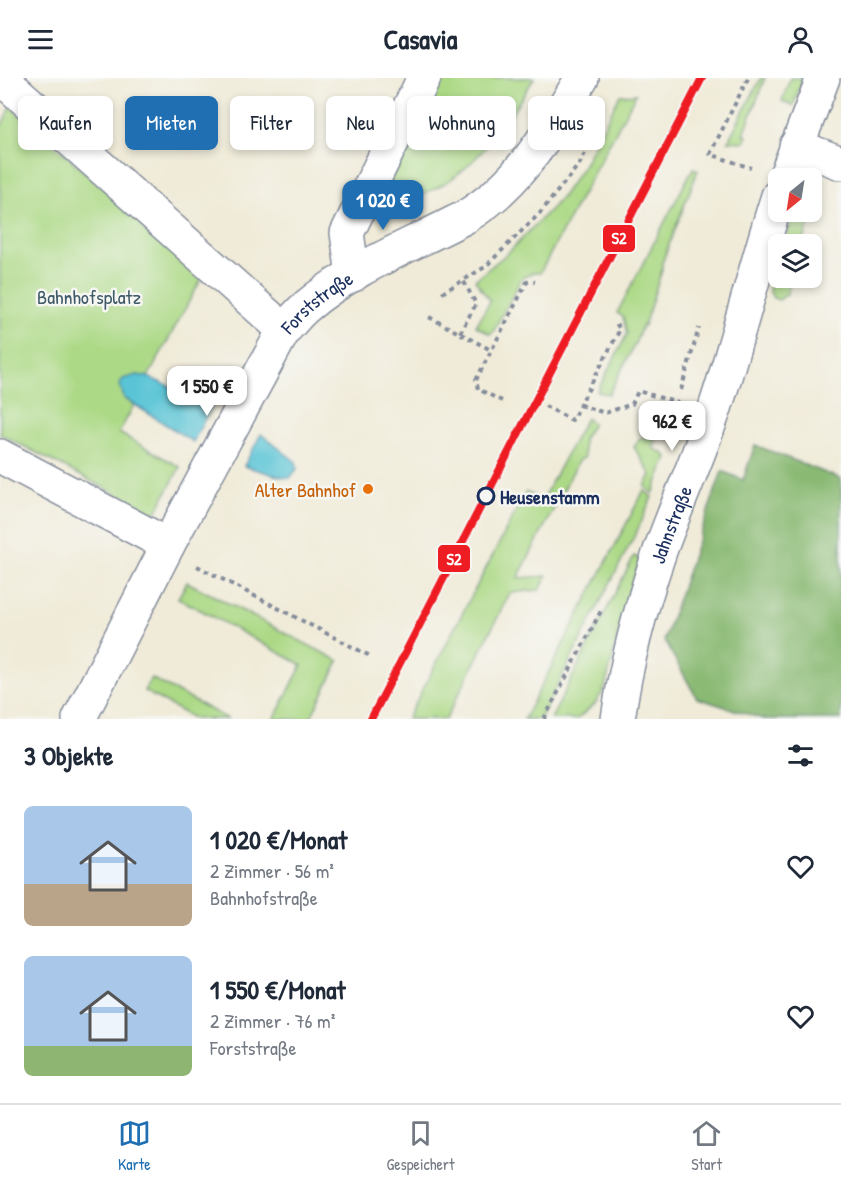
<!DOCTYPE html>
<html lang="de">
<meta charset="utf-8">
<style>
body{margin:0;font-family:"Patrick Hand",sans-serif;background:#f6f6f7;color:#1f2937;height:100vh;display:flex;flex-direction:column;font-size:22px;white-space:nowrap}
*{box-sizing:border-box;margin:0}
p{font-size:20px;color:#747a83}
.icon{flex:none;width:33px;height:33px;fill:none;stroke:currentColor;stroke-width:2;stroke-linecap:round;stroke-linejoin:round}
.map{position:relative;height:641px;overflow:hidden}
.drawer{display:flex;flex-direction:column;background:#fff;flex:1}
.drawer>*{flex:none}
.hud{position:absolute;left:18px;top:18px;width:806px;height:54px;display:flex;gap:12px}
.needle{width:39px;rotate:210deg}
.tools{position:absolute;left:768px;top:90px;display:grid;gap:12px}
.tools a{display:grid;place-items:center;width:54px;height:54px;border-radius:9px;background:#fff;box-shadow:0 3px 9px #0003;font-size:30px}
.price{position:absolute;translate:-50% -51px;padding:0 14px;border-radius:12px;background:#fff;color:#222;font-size:20px;line-height:39px;filter:drop-shadow(0 2px 3px #0008)}
.price::after{content:'';position:absolute;left:50%;top:36px;width:18px;height:14px;margin-left:-9px;background:inherit;clip-path:polygon(0 0,100% 0,50% 100%)}
.price.current{background:#1f6fb2;color:#fff}
ul{padding:0;list-style:none}
li{display:flex;align-items:center;gap:18px;height:150px;padding:0 24px}
li span{display:grid;place-items:center;flex:none;width:168px;height:120px;border-radius:9px;color:#555}
li>.icon{margin-inline-start:auto}
span .icon{width:72px;height:72px;fill:#fffc;stroke-width:1}
li b{font-size:26px}
h2{display:flex;justify-content:space-between;align-items:center;height:72px;padding:0 24px;font-size:26px}
.chip{padding:0 21px;border-radius:9px;background:#fff;box-shadow:0 3px 9px #0003;font-size:21px;line-height:54px}
.chip.current{background:#1f6fb2;color:#fff}
header{display:flex;justify-content:space-between;align-items:center;height:78px;padding:0 24px;background:#fff;font-size:27px;font-weight:700}
.tabs{display:flex;justify-content:space-around;align-items:center;height:84px;border-top:2px solid #e0e1e3;background:#fff;font-size:16px;color:#747a83}
.tabs a{display:grid;justify-items:center;gap:3px}
.tabs .current{color:#1f6fb2}
.map>svg:first-child{display:block}
.green{fill:#acd985;stroke:#648472;stroke-width:1.5}
.forest{fill:#89b972;stroke:#527468;stroke-width:1.5}
.water{fill:#5ac4d6;stroke:#3a7a9a;stroke-width:1.5}
.lines{fill:none;stroke-linecap:round;stroke-linejoin:round}
.minor-casing{stroke:#868d9b;stroke-width:36}
.path{stroke:#868d9b;stroke-width:4;stroke-dasharray:4.5 4.5;stroke-linecap:butt}
.minor{stroke:#fff;stroke-width:33}
.rail-1-casing{stroke:#f6f6f2;stroke-width:12}
.rail-1{stroke:#ee1c23;stroke-width:8}
.food-dot{fill:#e8710a;stroke:#f6f6f2;stroke-width:2}
.stop-dot{fill:#f6f6f2;stroke:#1b2f5e;stroke-width:3}
.labels{text-anchor:middle;dominant-baseline:central;stroke-width:5;stroke-linejoin:round;paint-order:stroke}
.park-label{font-size:20px;fill:#3f5a68;stroke:#f6f6f2}
.street-label{font-size:20px;fill:#1b2f5e;stroke:#f6f6f2}
.food-label{font-size:20px;fill:#c56008;stroke:#f6f6f2;text-anchor:end}
.stop-label{font-size:20px;font-weight:bold;fill:#1b2f5e;stroke:#f6f6f2;text-anchor:start}
.line-badge{stroke:#f6f6f2;stroke-width:2}
.badge-label{font-size:16px;text-anchor:middle;font-weight:bold;fill:#fff}
</style>
<header><svg class="icon" aria-label="menu" viewBox="0 0 24 24"><path d="M4 6h16M4 12h16M4 18h16"/></svg>Casavia<svg class="icon" aria-label="person" viewBox="0 0 24 24"><circle cx="12" cy="8" r="4"/><path d="M4 21q1-7 8-7t8 7"/></svg></header>
<div class="map">
<svg width="841" height="641" viewBox="0 0 841 641">
<rect width="100%" height="100%" fill="#f6f6f2"/>
<filter id="ink" filterUnits="userSpaceOnUse"><feTurbulence type="fractalNoise" baseFrequency=".0167" numOctaves="2"/><feDisplacementMap in="SourceGraphic" scale="12" xChannelSelector="R" yChannelSelector="G"/><feConvolveMatrix kernelMatrix="1 2 1 2 8 2 1 2 1" color-interpolation-filters="sRGB"/></filter>
<filter id="wash" filterUnits="userSpaceOnUse"><feTurbulence type="fractalNoise" baseFrequency=".008" numOctaves="4" result="noise"/><feDisplacementMap in="SourceGraphic" scale="24" xChannelSelector="R" yChannelSelector="G"/><feGaussianBlur stdDeviation="1.35" result="paint"/><feColorMatrix in="noise" values="0 0 0 0 0 0 0 0 0 0 0 0 0 0 0 0 0 1.4 0 .05"/><feComposite in="paint" operator="in"/></filter>
<g filter="url(#wash)">
<rect width="100%" height="100%" fill="#f0ebd8"/>
<g class="green">
<path d="M440,0H534C513,36 487,75 453,100C437,111 417,119 400,128L383,117Z"/>
<path d="M761,0H765L744,56L747,58L744,64L728,63Z"/>
<path d="M790,0H803L793,28L782,23Z"/>
<path d="M636,16L540,195H532L522,200L493,254L490,256L476,248L490,223L475,202L510,173L561,120L583,88L620,17Z"/>
<path d="M11,29L203,198L148,299L137,297L124,320L134,327L119,355L180,389L155,436L0,356V50Z"/>
<path d="M693,90L698,92L662,185V192L644,248H642L635,266L609,316L597,314L627,256L623,239L617,235Z"/>
<path d="M812,116L819,118L802,166H784L794,134H812Z"/>
<path d="M778,182V200H792L787,216L779,222L773,220L769,212Z"/>
<path d="M586,340L593,346L583,361L584,380L579,382L518,500L547,498L540,512L510,515L446,641H407L526,414L542,422Z"/>
<path d="M649,358L656,362L653,370L665,376L667,379L653,416L645,408L651,397L634,369L639,361Z"/>
<path d="M644,412L652,419L639,449L540,641H524Z"/>
<path d="M634,478L640,481L626,523L605,610L595,626L577,641H551Z"/>
<path d="M187,504L339,583L310,641H274L302,587L178,520Z"/>
<path d="M151,600L228,641H195L144,613Z"/>
</g>
<path class="forest" d="M755,367L841,401V641H763L697,620L664,562L722,393L743,402Z"/>
<g class="water">
<path d="M137,297L148,299L212,327L193,364L124,320L120,306L123,301Z"/>
<path d="M261,356L296,384L297,391L290,400L281,399L244,388Z"/>
</g>
</g>
<g filter="url(#ink)">
<g class="lines">
<defs>
<g id="minor">
<path d="M1,0L284,252"/>
<path d="M796,68L841,85"/>
<path d="M785,100L823,0"/>
<path d="M353,197L347,155L424,0"/>
<path d="M0,378L168,467"/>
<path id="s1" d="M79,641L168,467L284,252C292,244 298,235 307,228C350,191 414,166 465,139C519,107 550,53 582,0"/>
<path id="s2" d="M618,641C626,584 641,528 660,473C677,426 698,380 714,333C738,262 755,189 778,118"/>
</g>
</defs>
<use href="#minor" class="minor-casing"/>
<g class="path">
<path d="M748,0L710,76L751,90"/>
<path d="M442,215L485,189L541,134L580,85L600,45"/>
<path d="M429,239L491,272"/>
<path d="M460,255L476,226L463,202"/>
<path d="M681,312L699,250"/>
<path d="M502,323L478,311L476,302L527,204L531,203L535,204"/>
<path d="M580,327L605,335L632,326L638,313L678,325"/>
<path d="M545,328L572,342L617,257L620,251L615,244"/>
<path d="M197,488L370,578"/>
<path d="M544,641L602,531"/>
</g>
<use href="#minor" class="minor"/>
<defs>
<path id="rail-1" d="M371,641L702,0"/>
</defs>
<use href="#rail-1" class="rail-1-casing"/>
<use href="#rail-1" class="rail-1"/>
</g>
</g>
<circle class="food-dot" cx="368" cy="411" r="6"/>
<circle class="stop-dot" cx="486" cy="418" r="8"/>
<g class="labels">
<g class="park-label">
<text x="89" y="218">Bahnhofsplatz</text>
</g>
<g class="street-label">
<text stroke="none"><textPath href="#s1" startOffset="483">Forststraße</textPath></text>
<text stroke="none"><textPath href="#s2" startOffset="202">Jahnstraße</textPath></text>
</g>
<g class="food-label">
<text x="356" y="411">Alter Bahnhof</text>
</g>
<g class="stop-label">
<text x="500" y="418">Heusenstamm</text>
</g>
</g>
<g class="line-badge">
<rect x="602" y="146" width="34" height="29" rx="6" fill="#ee1c23"/>
<rect x="437" y="466" width="34" height="29" rx="6" fill="#ee1c23"/>
</g>
<g class="badge-label">
<text x="619" y="166">S2</text>
<text x="454" y="487">S2</text>
</g>
</svg>
<div class="tools">
<a><svg class="needle" viewBox="-14 -14 28 28"><path d="M0-13l5 13h-10z" fill="#e53935"/><path d="M0 13l5-13h-10z" fill="#747a83"/></svg></a>
<a><svg class="icon" aria-label="layers" viewBox="0 0 24 24"><path d="M12 4l9 5-9 5-9-5zM3 14l9 5 9-5"/></svg></a>
</div>
<b class="price current" style="left:383px;top:153px">1 020 €</b>
<b class="price" style="left:207px;top:339px">1 550 €</b>
<b class="price" style="left:672px;top:374px">962 €</b>
<div class="hud">
<a class="chip">Kaufen</a>
<a class="chip current">Mieten</a>
<a class="chip">Filter</a>
<a class="chip">Neu</a>
<a class="chip">Wohnung</a>
<a class="chip">Haus</a>
</div>
</div>
<section class="drawer">
<h2>3 Objekte<svg class="icon" aria-label="filters" viewBox="0 0 24 24"><path d="M4 7h16M4 17h16"/><circle cx="9" cy="7" r="2"/><circle cx="15" cy="17" r="2"/></svg></h2>
<ul>
<li><span style="background:linear-gradient(#a9c7e8 65%,#b9a48a 0)"><svg class="icon" aria-label="home" viewBox="0 0 24 24"><path d="M3 11l9-7 9 7M6 9v11h12V9"/></svg></span><div><b>1 020 €/Monat</b><p>2 Zimmer · 56 m²</p><p>Bahnhofstraße</p></div><svg class="icon" aria-label="heart" viewBox="0 0 24 24"><path d="M12 20l-8-8c-3-5 5-10 8-4 3-6 11-1 8 4z"/></svg></li>
<li><span style="background:linear-gradient(#a9c7e8 75%,#8fb573 0)"><svg class="icon" aria-label="home" viewBox="0 0 24 24"><path d="M3 11l9-7 9 7M6 9v11h12V9"/></svg></span><div><b>1 550 €/Monat</b><p>2 Zimmer · 76 m²</p><p>Forststraße</p></div><svg class="icon" aria-label="heart" viewBox="0 0 24 24"><path d="M12 20l-8-8c-3-5 5-10 8-4 3-6 11-1 8 4z"/></svg></li>
</ul>
</section>
<nav class="tabs">
<a class="current"><svg class="icon" aria-label="map" viewBox="0 0 24 24"><path d="M3 6l6-2 6 2 6-2v14l-6 2-6-2-6 2zM9 4v14M15 6v14"/></svg>Karte</a>
<a><svg class="icon" aria-label="saved" viewBox="0 0 24 24"><path d="M7 4h10v16l-5-4-5 4z"/></svg>Gespeichert</a>
<a><svg class="icon" aria-label="home" viewBox="0 0 24 24"><path d="M3 11l9-7 9 7M6 9v11h12V9"/></svg>Start</a>
</nav>
